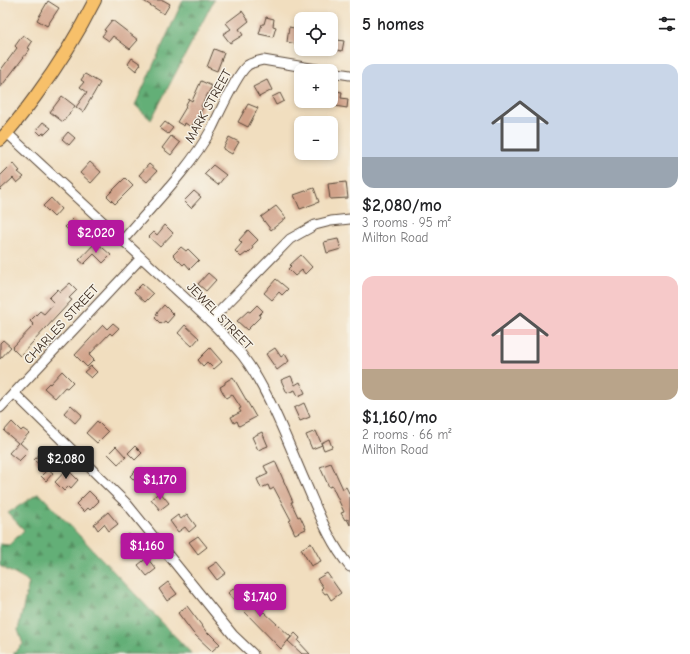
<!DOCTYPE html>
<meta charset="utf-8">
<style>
body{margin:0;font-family:"Comic Neue",sans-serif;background:#f2f2f2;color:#202124;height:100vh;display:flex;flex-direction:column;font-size:15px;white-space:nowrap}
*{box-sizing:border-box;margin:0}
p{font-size:13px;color:#757577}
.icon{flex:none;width:22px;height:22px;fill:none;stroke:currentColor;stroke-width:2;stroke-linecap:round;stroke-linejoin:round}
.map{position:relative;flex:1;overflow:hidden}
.drawer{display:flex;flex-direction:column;background:#fff;width:340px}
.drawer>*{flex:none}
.controls{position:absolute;left:294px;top:12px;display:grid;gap:8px}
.controls a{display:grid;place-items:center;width:44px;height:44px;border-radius:8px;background:#fff;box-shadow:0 2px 6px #0003;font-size:20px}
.price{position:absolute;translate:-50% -34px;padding:0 9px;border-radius:4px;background:#b5179e;color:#fff;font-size:13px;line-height:26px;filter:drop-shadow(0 1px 2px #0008)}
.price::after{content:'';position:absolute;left:50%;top:24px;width:12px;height:9px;margin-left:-6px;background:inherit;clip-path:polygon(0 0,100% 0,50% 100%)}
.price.active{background:#222;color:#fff}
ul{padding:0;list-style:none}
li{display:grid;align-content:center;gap:8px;height:212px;padding:0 12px}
li span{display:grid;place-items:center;height:124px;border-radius:12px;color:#555}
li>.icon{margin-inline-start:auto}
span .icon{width:72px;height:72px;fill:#fffc;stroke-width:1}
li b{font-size:17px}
h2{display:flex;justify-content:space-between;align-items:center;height:48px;padding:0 12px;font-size:17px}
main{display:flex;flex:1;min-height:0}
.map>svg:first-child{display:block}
.forest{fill:url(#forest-firs);stroke:#506c4a}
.building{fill:#d1a289}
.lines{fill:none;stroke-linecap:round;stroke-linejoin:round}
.minor-casing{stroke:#564536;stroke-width:11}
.major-casing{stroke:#564536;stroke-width:14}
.minor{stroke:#fff;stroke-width:9}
.major{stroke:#f7c06b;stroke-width:12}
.labels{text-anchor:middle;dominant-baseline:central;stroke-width:3;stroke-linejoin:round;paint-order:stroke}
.street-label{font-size:13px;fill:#3b2a1e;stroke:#f7f3e8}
</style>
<main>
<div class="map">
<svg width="350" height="654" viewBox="0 0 350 654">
<defs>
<pattern id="forest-firs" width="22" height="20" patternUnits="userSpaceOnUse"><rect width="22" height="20" fill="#64af77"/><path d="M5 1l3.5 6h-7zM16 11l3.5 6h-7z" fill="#548f61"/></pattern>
</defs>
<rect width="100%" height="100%" fill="#f7f3e8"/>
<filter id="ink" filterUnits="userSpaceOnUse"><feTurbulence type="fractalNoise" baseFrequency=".025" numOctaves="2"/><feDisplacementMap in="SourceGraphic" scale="8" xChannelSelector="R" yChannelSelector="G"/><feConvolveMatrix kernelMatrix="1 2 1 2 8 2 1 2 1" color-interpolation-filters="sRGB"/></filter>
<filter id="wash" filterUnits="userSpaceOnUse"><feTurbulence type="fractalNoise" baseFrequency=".012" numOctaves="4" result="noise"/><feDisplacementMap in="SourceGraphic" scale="16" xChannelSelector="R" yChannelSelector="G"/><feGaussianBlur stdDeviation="0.9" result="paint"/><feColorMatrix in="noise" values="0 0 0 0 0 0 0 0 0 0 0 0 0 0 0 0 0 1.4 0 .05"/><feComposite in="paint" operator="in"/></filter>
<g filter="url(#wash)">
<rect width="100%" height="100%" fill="#f1debf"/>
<g class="forest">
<path d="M183,0H214L151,120L135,105Z"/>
<path d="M39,493L192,654H13L23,644L18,630L29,582L0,566V544L9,545L24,530L8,513Z"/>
</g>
<g id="blocks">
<g class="building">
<path d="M142,0H163L170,4L164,14Z"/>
<path d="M48,1L59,8L47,26L37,20Z"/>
<path d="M242,11L249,21L239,29L243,35L230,43L223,34L231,29L226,23Z"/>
<path d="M266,17L274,19L273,26L276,27L273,37L259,34L262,24H264Z"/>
<path d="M112,20L138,40L130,49L113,36L109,41L102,36L106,31L104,30Z"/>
<path d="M289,27L299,29L298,32L301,33V45L287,42Z"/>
<path d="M23,35L32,42L28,48L30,49L0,88V71L17,48L15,46Z"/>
<path d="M331,39L344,41L342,51L331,49Z"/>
<path d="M214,49L224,53L217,71L207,67Z"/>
<path d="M132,58L141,64L136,71L128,64Z"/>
<path d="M85,74L100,83L83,112L76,107L87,92L80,87L84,82L81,80Z"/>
<path d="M267,80L272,90L259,97L253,87Z"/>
<path d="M201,81L212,86L201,106L203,108L191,127L185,123L184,126L177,122L186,107L185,106L189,99L192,101Z"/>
<path d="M331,90L342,92L341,98L348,99L347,108L335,106L336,102L331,101Z"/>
<path d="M280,93L284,101L276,105L272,97Z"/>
<path d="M62,96L75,106L63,122L50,112Z"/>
<path d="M248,104L258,108L248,127L238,122Z"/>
<path d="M43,122L51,128L45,134L43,133L41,135L36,130Z"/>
<path d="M165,122L173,128L168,134L160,128Z"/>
<path d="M68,132L75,138L69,145L62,139Z"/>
<path d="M171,136L180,143L171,155L162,148Z"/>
<path d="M229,137L239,142L232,154L223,149Z"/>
<path d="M90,162L101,172L91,183L80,173Z"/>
<path d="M13,163L20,171L18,172L24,177L17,183L13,178L0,190V176Z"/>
<path d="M149,164L157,171L147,182L139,175Z"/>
<path d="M213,165L226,175L218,185L204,174Z"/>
<path d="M125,178L133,186L115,204L107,196Z"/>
<path d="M346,182L348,198L330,199L328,184Z"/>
<path d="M314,188L319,202L300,209L294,195Z"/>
<path d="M194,191L201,197L191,208L184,201Z"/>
<path d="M51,198L61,209L54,217L43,206Z"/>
<path d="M276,206L286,218L271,230L261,217Z"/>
<path d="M73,219L86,232L79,240L65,227Z"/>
<path d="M165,225L173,233L160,247L149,237L154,232L157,235Z"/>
<path d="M248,230L258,240L252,246L253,248L247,254L246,253L241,257L235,251L242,243L239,240Z"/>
<path d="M338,239L341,249L327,253L324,242Z"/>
<path d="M96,242L111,255L103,263L94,254L84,264L79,260Z"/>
<path d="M181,247L186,251L188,249L199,260L190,269L185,263L183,265L173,255Z"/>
<path d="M301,255L312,267L305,274L302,270L295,276L288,269L291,266L290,265Z"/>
<path d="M208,273L216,280L206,291L198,284Z"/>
<path d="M276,279L288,289L282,295L279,292L272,300L264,293Z"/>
<path d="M70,283L77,290L69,298L72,300L20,356L12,348L34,325L30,321L40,311L44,314L54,303L49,298L58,289L60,292Z"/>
<path d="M142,284L153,294L145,302L134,292Z"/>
<path d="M164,305L174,315L167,323L165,321L161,324L155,318L158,315L156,314Z"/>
<path d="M257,305L263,311L259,315L260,317L247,330L237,321L248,311L250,312Z"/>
<path d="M113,323L119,328L112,335L110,333L89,355L94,360L87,367L75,355L103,325L107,329Z"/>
<path d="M185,325L199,338L192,346L178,333Z"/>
<path d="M3,340L11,347L0,359V343Z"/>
<path d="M210,348L222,362L214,369L207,362L203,366L198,360Z"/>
<path d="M275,348L281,357L285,354L289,361L277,370L266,354Z"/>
<path d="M91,366L97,372L91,378L84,372Z"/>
<path d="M62,371L73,382L67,388L65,387L55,398L44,388L49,383L50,384Z"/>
<path d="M291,376L295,385L300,382L305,393L298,396L295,390L287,393L281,380Z"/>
<path d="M233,377L256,417L239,426L237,421L234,423L231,417L241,412L239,409L241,408L232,394L226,398L220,387L225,384V382Z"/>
<path d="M304,403L310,417L300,421L294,408Z"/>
<path d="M71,405L82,415L75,423L64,413Z"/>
<path d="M97,421L108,432L97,443L86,433Z"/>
<path d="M12,422L21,431L23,429L29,433L20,443L29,451L19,461L9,453L18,443L4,431Z"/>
<path d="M316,431L322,445L312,449L306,435Z"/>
<path d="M262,432L268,446L258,450L252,437Z"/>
<path d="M329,439L332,447L324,450L321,443Z"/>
<path d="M116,446L126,457L118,464L108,454Z"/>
<path d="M135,446L142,453L135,460L128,453Z"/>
<path d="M45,448L56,458L45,470L34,460Z"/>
<path d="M275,461L293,502H291L298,517L300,516L306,529L295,534L289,521L291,520L274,488L270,490L268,485L261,488L257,479L268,474L264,466Z"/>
<path d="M331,463L343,489L346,487L350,495V525L347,519L345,520L341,513L344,512L332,486L329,487L320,467Z"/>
<path d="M138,468L148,479L140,486L130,476Z"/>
<path d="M48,469L53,473L46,481L41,476Z"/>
<path d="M67,469L78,480L71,488L69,486L64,491L55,482Z"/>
<path d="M89,491L99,501L90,510L88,508L84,512L76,504Z"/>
<path d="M160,492L169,503L160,510L151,499Z"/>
<path d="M108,512L118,524L109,531L104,524L98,530L94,524Z"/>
<path d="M187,514L196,526L189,532L185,527L178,532L170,521L178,515L181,519Z"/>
<path d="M129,534L138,545L130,553L120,542Z"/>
<path d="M198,536L207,547L198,554L189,542Z"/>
<path d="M311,543L321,561L311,566L301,549Z"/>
<path d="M147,558L156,569L147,576L138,565Z"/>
<path d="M217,562L226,573L217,580L208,568Z"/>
<path d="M327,573L341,593L331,600L327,593L325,594L321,589L323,587L317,579Z"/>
<path d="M168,582L177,594L167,601L159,589Z"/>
<path d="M237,586L243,593L247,590L251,596L248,599L261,614L264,612L291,637L281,649L242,609L228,593Z"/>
<path d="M187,606L208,634L209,633L220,644L212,651L193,633L178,613Z"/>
<path d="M295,633L300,638L298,641L310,654H302L288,641Z"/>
</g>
</g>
</g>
<g filter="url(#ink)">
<use href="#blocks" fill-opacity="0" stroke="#564536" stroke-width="1"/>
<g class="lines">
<defs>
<g id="minor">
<path d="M331,72L350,75"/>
<path d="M7,133L210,321C221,332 232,343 242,355C268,389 286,438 303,477C317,508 328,541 350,567"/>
<path d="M123,240C152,206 191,167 212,128C219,114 237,73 248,65C253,62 258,61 263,60L328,71"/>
<path d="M210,321L290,239L315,225L331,221L350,219"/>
<path d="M14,393L127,504L233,635L253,654"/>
<path d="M0,408L141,258"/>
</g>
<path id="major" d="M0,140C13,127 24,112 35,97C58,66 78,34 95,0"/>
</defs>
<use href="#minor" class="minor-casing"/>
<use href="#major" class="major-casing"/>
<use href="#minor" class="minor"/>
<use href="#major" class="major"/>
</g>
</g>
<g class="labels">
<g class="street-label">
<text transform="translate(208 106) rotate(-61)">MARK STREET</text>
<text transform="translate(220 316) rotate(46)">JEWEL STREET</text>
<text transform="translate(61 324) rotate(-47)">CHARLES STREET</text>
</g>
</g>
</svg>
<div class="controls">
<a><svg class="icon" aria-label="locate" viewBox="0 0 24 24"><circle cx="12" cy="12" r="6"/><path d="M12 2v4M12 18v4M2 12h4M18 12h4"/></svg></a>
<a>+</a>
<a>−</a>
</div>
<b class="price" style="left:96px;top:254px">$2,020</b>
<b class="price active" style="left:66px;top:480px">$2,080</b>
<b class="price" style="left:160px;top:501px">$1,170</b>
<b class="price" style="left:147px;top:567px">$1,160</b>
<b class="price" style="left:260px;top:618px">$1,740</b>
</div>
<section class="drawer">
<h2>5 homes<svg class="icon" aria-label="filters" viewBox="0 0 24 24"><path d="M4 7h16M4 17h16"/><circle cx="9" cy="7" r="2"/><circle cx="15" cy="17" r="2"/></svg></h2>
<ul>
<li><span style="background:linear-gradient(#c9d6e8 75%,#9aa5b1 0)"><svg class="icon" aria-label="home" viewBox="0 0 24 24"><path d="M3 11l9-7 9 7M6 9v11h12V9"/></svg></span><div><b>$2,080/mo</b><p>3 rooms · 95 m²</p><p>Milton Road</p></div></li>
<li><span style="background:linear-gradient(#f6c9c9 75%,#b9a48a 0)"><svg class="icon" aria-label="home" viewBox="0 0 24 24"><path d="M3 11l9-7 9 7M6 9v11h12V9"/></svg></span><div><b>$1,160/mo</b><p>2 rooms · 66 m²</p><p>Milton Road</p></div></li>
</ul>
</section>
</main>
